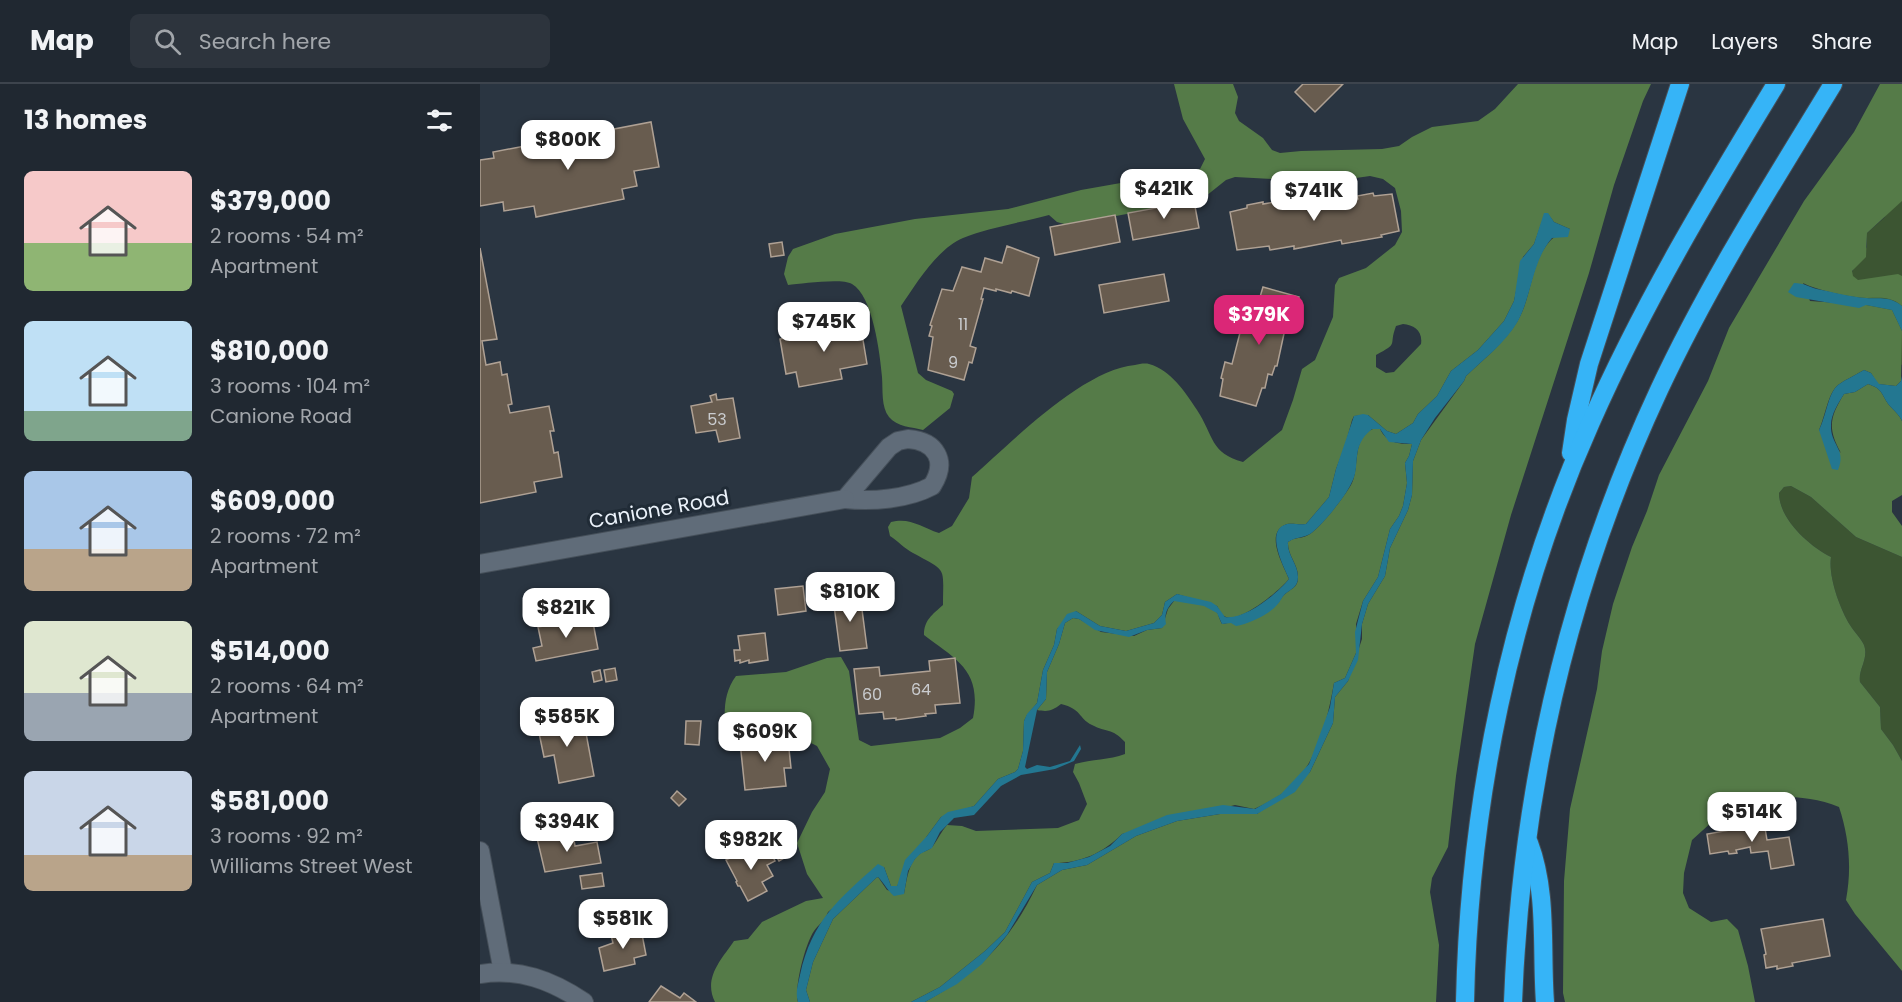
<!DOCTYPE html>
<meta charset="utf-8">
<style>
body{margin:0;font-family:Poppins,sans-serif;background:#2d343d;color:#f1f3f6;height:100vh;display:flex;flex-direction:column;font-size:22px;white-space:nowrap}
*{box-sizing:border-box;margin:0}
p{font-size:20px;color:#a2a6ab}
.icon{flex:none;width:33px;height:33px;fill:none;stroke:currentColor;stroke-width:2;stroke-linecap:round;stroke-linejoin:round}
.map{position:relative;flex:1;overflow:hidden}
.sheet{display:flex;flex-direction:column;background:#202831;width:480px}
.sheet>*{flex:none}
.price{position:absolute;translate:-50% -51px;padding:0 14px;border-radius:12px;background:#fff;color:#222;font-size:20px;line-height:39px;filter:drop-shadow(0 2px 3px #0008)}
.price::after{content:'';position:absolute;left:50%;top:36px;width:18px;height:14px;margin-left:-9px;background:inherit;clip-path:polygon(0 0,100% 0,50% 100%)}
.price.on{background:#db2777;color:#fff}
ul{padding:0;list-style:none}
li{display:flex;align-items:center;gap:18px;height:150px;padding:0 24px}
li span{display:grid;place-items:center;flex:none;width:168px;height:120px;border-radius:9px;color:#555}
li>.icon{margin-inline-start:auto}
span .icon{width:72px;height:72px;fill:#fffc;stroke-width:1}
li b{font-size:26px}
h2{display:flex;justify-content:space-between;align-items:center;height:72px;padding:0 24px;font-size:26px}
header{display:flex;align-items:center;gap:36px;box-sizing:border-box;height:84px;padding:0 30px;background:#202831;border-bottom:2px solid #3d444d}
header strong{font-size:28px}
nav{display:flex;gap:33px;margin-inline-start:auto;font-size:21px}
.search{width:420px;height:54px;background:#2d343d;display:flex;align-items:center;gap:15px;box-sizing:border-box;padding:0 21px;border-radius:9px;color:#a2a6ab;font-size:22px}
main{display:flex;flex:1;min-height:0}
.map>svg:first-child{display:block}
.green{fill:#3c5532}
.forest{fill:#557b48;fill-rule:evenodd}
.water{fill:#237791}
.building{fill:#685c4f;stroke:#afa194;stroke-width:1.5}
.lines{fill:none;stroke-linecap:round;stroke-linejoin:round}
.street-casing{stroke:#46505a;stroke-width:20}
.highway-casing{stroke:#46505a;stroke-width:20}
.street{stroke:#606c79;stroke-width:18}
.highway{stroke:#36b4f7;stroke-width:18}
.labels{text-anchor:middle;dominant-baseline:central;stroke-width:6;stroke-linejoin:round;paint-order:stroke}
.number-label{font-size:16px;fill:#cacccf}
.street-label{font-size:20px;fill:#ebf2fa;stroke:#202b36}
</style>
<header>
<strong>Map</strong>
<div class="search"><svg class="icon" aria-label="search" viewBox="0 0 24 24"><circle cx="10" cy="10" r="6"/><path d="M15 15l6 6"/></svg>Search here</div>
<nav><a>Map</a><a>Layers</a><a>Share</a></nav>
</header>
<main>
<section class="sheet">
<h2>13 homes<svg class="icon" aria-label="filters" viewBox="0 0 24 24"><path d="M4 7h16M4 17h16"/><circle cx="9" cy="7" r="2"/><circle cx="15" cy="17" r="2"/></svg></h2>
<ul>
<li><span style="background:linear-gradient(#f6c9c9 60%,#8fb573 0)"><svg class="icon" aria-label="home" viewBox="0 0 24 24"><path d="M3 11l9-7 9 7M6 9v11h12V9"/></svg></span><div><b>$379,000</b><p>2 rooms · 54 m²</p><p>Apartment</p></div></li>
<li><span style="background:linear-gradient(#bfe0f5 75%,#7fa58c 0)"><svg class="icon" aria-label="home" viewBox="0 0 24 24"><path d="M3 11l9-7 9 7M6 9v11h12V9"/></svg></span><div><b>$810,000</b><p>3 rooms · 104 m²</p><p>Canione Road</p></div></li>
<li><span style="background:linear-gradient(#a9c7e8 65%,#b9a48a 0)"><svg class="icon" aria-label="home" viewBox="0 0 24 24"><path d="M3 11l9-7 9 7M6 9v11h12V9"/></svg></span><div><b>$609,000</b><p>2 rooms · 72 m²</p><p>Apartment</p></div></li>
<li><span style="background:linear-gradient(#dfe7d0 60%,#9aa5b1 0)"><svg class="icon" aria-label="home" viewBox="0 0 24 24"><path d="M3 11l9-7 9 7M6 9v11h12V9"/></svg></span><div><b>$514,000</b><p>2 rooms · 64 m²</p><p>Apartment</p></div></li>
<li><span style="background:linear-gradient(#c9d6e8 70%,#b9a48a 0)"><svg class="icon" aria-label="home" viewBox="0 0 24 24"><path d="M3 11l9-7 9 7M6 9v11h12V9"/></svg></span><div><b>$581,000</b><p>3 rooms · 92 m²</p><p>Williams Street West</p></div></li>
</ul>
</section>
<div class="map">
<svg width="1422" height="918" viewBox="0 0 1422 918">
<rect width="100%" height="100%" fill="#2a3541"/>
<g class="green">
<path d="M1422,104V281L1336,247L1387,163V149L1404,134Z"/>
<path d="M1311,402L1331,413L1376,453L1422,473V677L1413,661L1401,645L1400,623L1380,598C1378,585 1389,575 1384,561C1381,554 1374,548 1370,541C1360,525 1348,492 1351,473C1329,462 1299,435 1299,409L1304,403Z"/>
</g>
<g class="forest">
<path d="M694,0H753L758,13L755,29L759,37L783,54L792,66L800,69L821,67L902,65L919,62L932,53L952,43L998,37L1015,25L1038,0H1171L1163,17L1134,101L1109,189L1031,431L995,560L976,692L968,763L952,794L950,808L959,861L956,918H445C499,888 530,858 557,801L582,786L607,781L656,752L697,737L740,730H777L830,688L853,639L855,613L868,597L882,555V540L888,520L905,492L910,464L928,426L932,411L933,377L941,356L984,297L986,292C1003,276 1024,259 1037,238C1052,214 1050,179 1070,157C1075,151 1084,149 1090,145L1074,138L1068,130L1065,129L1054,160L1043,173L1034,217L1024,237L998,266L971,287L957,312L938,330L933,339L916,350L907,347L888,331L874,332L872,336L865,362L856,385L849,413L826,440C820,441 812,439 807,440C783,448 804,482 809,495C800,506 761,539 746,533C741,531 739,525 737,522L697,510L685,518L682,531L674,539L646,547L620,542L596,527L577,545L574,561L563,586L557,619L547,631L544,637L543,667L538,685L535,688L518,695L494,722L461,733L447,752L417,802H411L404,783L348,828C345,837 339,840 334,847C325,860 314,904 318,918H235C223,894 241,876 254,857L268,855L282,838L326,817L343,814L327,790L317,759L332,728L345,708L350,685L337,662L311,649L253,644L245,641C244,622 245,607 256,592L306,588L347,574L361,573L369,587L379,656L391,662L460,654L480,644L493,634C502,587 477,576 444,551C444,536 452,531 463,521C463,482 468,488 433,469C425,465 418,457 410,452L408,443L411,438C430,433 441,443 459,449L472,442L489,414L492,393C532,358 602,286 655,281C659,280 665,279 669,280C691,286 705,308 717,326C734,352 730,369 763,378L802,346L813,316L822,285L835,276L853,233L855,201L859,194L886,184L915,161L922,148L921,127L915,104L903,95L890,92L862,96L848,101L810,96L755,93L746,96L721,116L588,141L577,138L569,131C543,138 507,144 483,154C457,165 436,200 421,222L438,289L446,296L472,307L474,310L470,324L443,346C432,343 417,343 409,333C401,323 403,306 402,293C400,270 393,212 372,200C361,194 321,200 308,201L304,190L308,173L313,165L355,150L435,135L528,125L601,106L720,85L725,75L703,35ZM923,240C934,241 943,247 941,260L914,288L906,289L896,283V271C920,258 908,263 916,242Z"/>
<path d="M1400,0H1422V117L1387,149L1386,173L1372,187L1373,192L1378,196L1418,190L1422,192V222C1410,212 1401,214 1387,214C1369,213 1339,207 1323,199L1330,217L1386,221L1412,226L1422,247L1421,297L1416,302L1398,300L1391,289L1384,286C1376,291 1366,295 1358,301C1348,309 1345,333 1339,346L1361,369C1347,344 1350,333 1364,310L1375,308L1388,300C1403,305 1401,310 1409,321C1414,327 1419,330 1422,337V411L1412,417V428L1422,442V473L1376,453L1331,413L1311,402L1304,403L1299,409C1299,435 1329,462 1351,473C1348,492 1360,525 1370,541C1374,548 1381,554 1384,561C1389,575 1378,585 1380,598L1400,623L1401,645L1413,661L1422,677V887L1375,830L1366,816C1372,784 1369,753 1359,723C1323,708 1285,713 1247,716L1233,737L1212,756L1204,789L1203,809L1209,824L1231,838L1247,835L1258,846L1268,882L1275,918H1085L1083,909L1084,797L1090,725L1117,605L1122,567L1133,520L1152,463L1167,427L1179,391L1228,297L1249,244L1324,117L1374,48Z"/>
<path d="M896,344L900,345C907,359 918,360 932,360L929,372L925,379L927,399L923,422L919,432L910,445L898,493L883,517L876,540V569L865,594L854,599C847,638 837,683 803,709C795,715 784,720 774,725L755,721L642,750C623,769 601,779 574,779L570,789L552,798L525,848L505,867L460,903L431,918H330L326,906L333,878L353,835L396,794L398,793L407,806L424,810C427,796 428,778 441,769C445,767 450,766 453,762C458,755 461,748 467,741L482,742L496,747L578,744L599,736L607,720L599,699L593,688L595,680C612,675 629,676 645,670V658C631,643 627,649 612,641C598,634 602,625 581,620C572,627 568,628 557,626L566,615L567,588L579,560L585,539L593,534L599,535L621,548L654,552L667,546L682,544L688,525L694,517C704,516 732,521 738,530C739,533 740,537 742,540C753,539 785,529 795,522C799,519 801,514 804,511C810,505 818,504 818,494C819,481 807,471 808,458C814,453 823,455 830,450C841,443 864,413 871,401C881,384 870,351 896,344Z"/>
</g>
<g class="water">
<path d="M1064,129H1068L1074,138L1090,145L1088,153L1072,154C1052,177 1052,211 1038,237C1026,258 1003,276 986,292L984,297L955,334L941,356L933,377L932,411L928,426L910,464L905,492L888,520L882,540L878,576L868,597L855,613L853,639L830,688L815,708L777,730H740L697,737L656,752L607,781L582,786L557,801L527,851L502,880L477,900L445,918H431L460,903L505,867L525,848L552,798L570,789L574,779H587L609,773L630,762L642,750L687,731L743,721L775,725L801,710L829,680L850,623L854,599L865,594L876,569L875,548L883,517L898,493L910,445L919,432L923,422L927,399L925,379L929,372L932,360L909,358L900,345H892C869,363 882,382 871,400C865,413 841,443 830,450C823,454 815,453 808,458C807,471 818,480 818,493C818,503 811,505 805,510C802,513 800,518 797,521C788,531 768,540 756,542L751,539L742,540L737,529L724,522L694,517C687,523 684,531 686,540L682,544L667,546L649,553L615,546L599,535L593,534L585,539L579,560L567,588L566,615L557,626L545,683L547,685L557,681L570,683L590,677L600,661L601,665L594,677L575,685L541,691L521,702L494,731L474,734L460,748L452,764L440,770L435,775L428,787L424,810L414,812C407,806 404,799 398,793L396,794L353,835L333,878L326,906L330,918H318C315,909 318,900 320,891C332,836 359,815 398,780L404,783L411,802H417L425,776L447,752L461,733L468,728L494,722L518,695L535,688L538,685L543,667L544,637L547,630L557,619L563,586L574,561L577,545L587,530L596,527L620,542L646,547L674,539L682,531L685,518L697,510L731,518L737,522L745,533C765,536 797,510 809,495C804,483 784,446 807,440C813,439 819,441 826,440L849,413L856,385L874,332L883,330L888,331L907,347L916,350L933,339L938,330L957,312L971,287L998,266L1024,237L1034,217L1040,177L1054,160Z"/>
<path d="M1314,199C1324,199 1329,203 1337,205C1353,208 1370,213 1386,214C1401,215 1410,212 1422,222V247L1412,226L1386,221L1379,224L1316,213L1308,208Z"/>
<path d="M1384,286L1391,289L1399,300L1416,302L1421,297L1422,292V337C1419,330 1414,327 1409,321C1401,310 1403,305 1388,300L1375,308L1364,310C1359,318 1351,330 1351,341C1350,361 1367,365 1358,386L1352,385L1339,346C1346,333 1348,309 1358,301C1366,295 1376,291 1384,286Z"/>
</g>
<g class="building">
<path d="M823,0H863L835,28L815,8Z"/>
<path d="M171,38L179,83L154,87L157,102L142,105L144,115L56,133L54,122L24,127L23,118L0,122V76L14,74L13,68Z"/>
<path d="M893,109L894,112L912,110L919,147L901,151L902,153L862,160L861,156L814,165V162L790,166L789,162L757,166L750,128L767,124V121L783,118V120L807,116L808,123L816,122V120L845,114V117L855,115L856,119L878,115L877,112Z"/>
<path d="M714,117L719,144L653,156L648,129Z"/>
<path d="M635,131L640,158L575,171L570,143Z"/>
<path d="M302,158L304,171L291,173L289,160Z"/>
<path d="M527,162L559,174L549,212L532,207L531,209L516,205V207L504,204L501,215H503L490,262L496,264L492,279L489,278L484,296L448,286L453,253L449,252L452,242L450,241L462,205L473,207L482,183L501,188L505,174L522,179Z"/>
<path d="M0,164L17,255L2,257L6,281L20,278L22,291L27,290L32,320L28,321L30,329L69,322L74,347H70L74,369L78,368L82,393L54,398L56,408L0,419Z"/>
<path d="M684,190L689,217L624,229L619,201Z"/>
<path d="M783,203L819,213L815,230L818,231L813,247L805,245L797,282H795L792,291L788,290L785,304H782L776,322L740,312L743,295L741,294L745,278L752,280L764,233L770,235L774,220L777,221L779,213H780Z"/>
<path d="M380,238L387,280L360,285L362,295L319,303L316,288L306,290L300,255L309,253V251Z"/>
<path d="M236,310L237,316L253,314L260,354L239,358L236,346L216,349L211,322L232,318L230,312Z"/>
<path d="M323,502L326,527L298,531L295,505Z"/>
<path d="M380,510L387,564L360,567L353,514Z"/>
<path d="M112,533L118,565L56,577L53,564L62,562L58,543Z"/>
<path d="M285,549L288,576L269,579V576L260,579V576L255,577L254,566H260L258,552Z"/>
<path d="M475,574L480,619L455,621L456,629L445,630L446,632L416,636V634L404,635L403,628L379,630L374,585L399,583L400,592L450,587L449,577Z"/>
<path d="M135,584L137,596L126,598L124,586Z"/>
<path d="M120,586L122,596L114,598L112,588Z"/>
<path d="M103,633L114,692L79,699L74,671L64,673L57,639L72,636L73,638Z"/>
<path d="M206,637H221L219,661L205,660Z"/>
<path d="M300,647L303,666L309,665L311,684H304L306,702L265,706L260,658L290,655V648Z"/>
<path d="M197,707L206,715L199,722L191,714Z"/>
<path d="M1276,733L1278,745L1285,744L1287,756L1309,753L1314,781L1291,785L1288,767L1271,769L1270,763L1256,766L1257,769L1249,770L1248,767L1230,770L1227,750L1256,745L1255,736Z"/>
<path d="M93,749L95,762L117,758L121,779L65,788L57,754Z"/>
<path d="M276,760L282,771L290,767L295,777L287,781L293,792L282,798L287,807L268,817L260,802H258L256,798L257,797L246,776Z"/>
<path d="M300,763L306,773L299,777L293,767Z"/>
<path d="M122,789L124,802L102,805L100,792Z"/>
<path d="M1343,835L1350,872L1312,879L1313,882L1297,885V882L1286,884L1284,871L1286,870L1281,845Z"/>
<path d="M161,845L166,871L154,874L155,880L124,887L119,864L133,859L131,851Z"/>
<path d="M181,902L200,914L204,909L216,918H169Z"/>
</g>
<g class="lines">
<defs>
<g id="street">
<path d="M428,355C456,357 468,377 452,402C428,415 392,418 365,415L409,363L418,357Z"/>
<path d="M0,480L365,415"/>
<path d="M0,767L23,888"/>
<path d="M0,890C39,884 71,896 104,918"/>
</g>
<g id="highway">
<path d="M1091,369L1096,336L1109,280L1200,0"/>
<path d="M1049,759C1068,809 1061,866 1065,918"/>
<path d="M985,918C989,720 1030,519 1111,338C1163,220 1229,110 1296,0"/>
<path d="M1033,918C1041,706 1089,499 1179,306C1229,199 1292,100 1353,0"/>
</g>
</defs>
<use href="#street" class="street-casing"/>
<use href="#highway" class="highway-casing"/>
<use href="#street" class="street"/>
<use href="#highway" class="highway"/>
</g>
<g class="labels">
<g class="number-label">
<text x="483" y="240">11</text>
<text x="473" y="278">9</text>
<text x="237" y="335">53</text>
<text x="441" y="605">64</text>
<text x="392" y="610">60</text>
</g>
<g class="street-label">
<text transform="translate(179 425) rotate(-10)">Canione Road</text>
</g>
</g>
</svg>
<b class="price" style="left:88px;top:87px">$800K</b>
<b class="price" style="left:684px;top:136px">$421K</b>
<b class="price" style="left:834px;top:138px">$741K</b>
<b class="price on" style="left:779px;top:262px">$379K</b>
<b class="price" style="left:344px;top:269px">$745K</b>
<b class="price" style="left:370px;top:539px">$810K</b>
<b class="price" style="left:86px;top:555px">$821K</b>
<b class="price" style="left:87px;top:664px">$585K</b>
<b class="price" style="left:285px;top:679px">$609K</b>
<b class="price" style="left:1272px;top:759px">$514K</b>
<b class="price" style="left:87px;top:769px">$394K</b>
<b class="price" style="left:271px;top:787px">$982K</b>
<b class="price" style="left:143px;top:866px">$581K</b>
</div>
</main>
